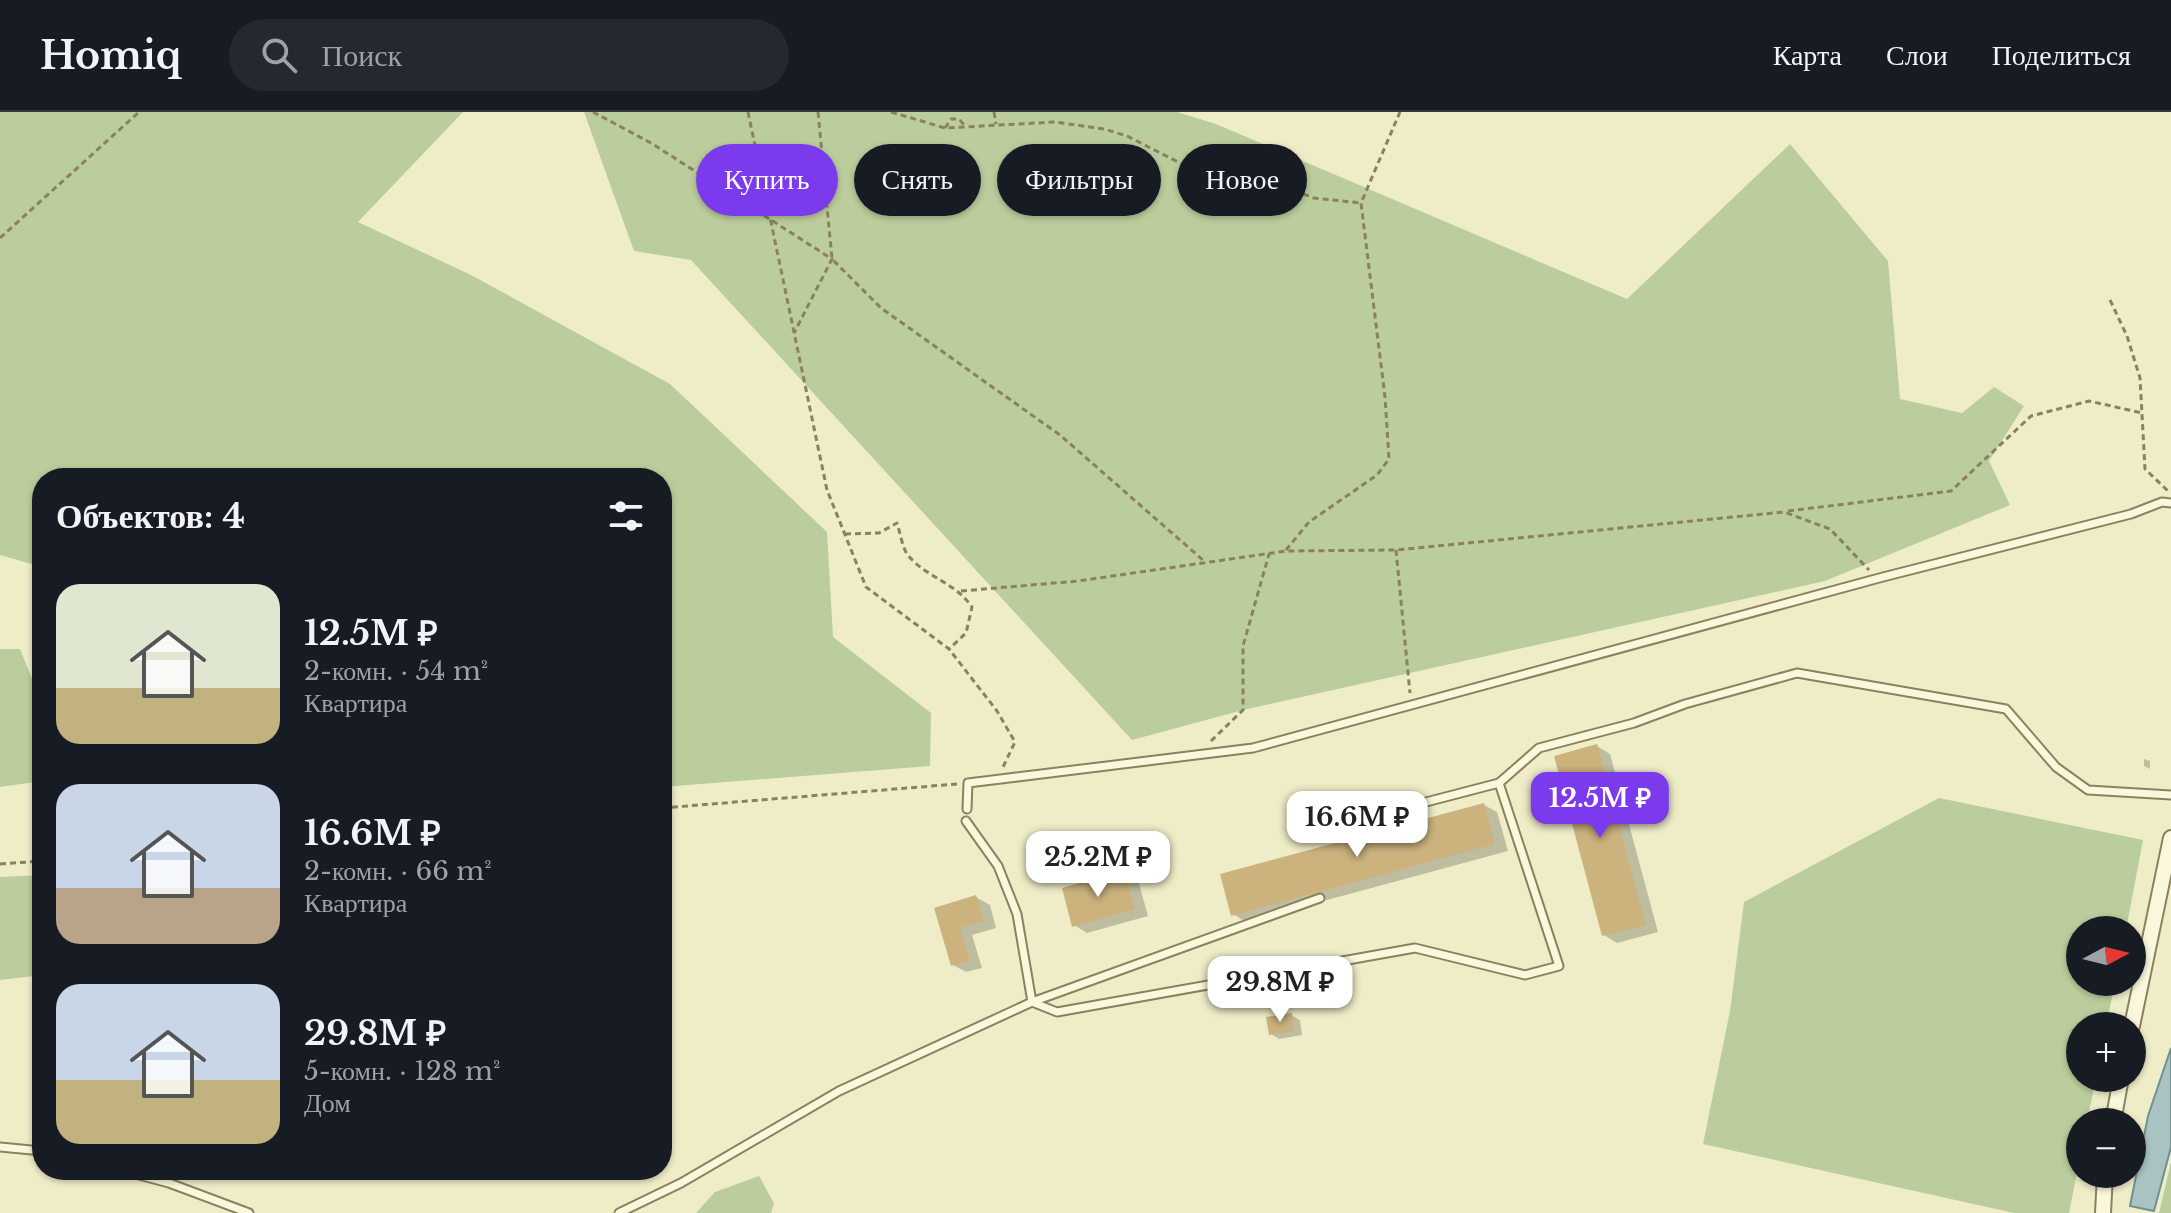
<!DOCTYPE html>
<html lang="ru">
<meta charset="utf-8">
<style>
body{margin:0;font-family:"Libre Baskerville",serif;background:#242831;color:#f1f3f6;height:100vh;display:flex;flex-direction:column;font-size:30px;white-space:nowrap}
*{box-sizing:border-box;margin:0}
p{font-size:26px;color:#9ea1a6}
.icon{flex:none;width:44px;height:44px;fill:none;stroke:currentColor;stroke-width:2;stroke-linecap:round;stroke-linejoin:round}
.map{position:relative;flex:1;overflow:hidden}
.panel{position:absolute;left:32px;top:356px;width:640px;height:712px;display:flex;flex-direction:column;background:#171b24;border-radius:32px;box-shadow:0 2px 6px #0004}
.panel>*{flex:none}
.top-card{position:absolute;left:696px;top:32px;width:760px;height:72px;display:flex;gap:16px}
.needle{width:52px;rotate:83deg}
.buttons{position:absolute;left:2066px;top:804px;display:grid;gap:16px}
.buttons a{display:grid;place-items:center;width:80px;height:80px;border-radius:50%;background:#171b24;box-shadow:0 2px 6px #0004;font-size:40px}
.price{position:absolute;translate:-50% -68px;padding:0 18px;border-radius:16px;background:#fff;color:#222;font-size:26px;line-height:52px;filter:drop-shadow(0 2px 4px #0008)}
.price::after{content:'';position:absolute;left:50%;top:48px;width:24px;height:18px;margin-left:-12px;background:inherit;clip-path:polygon(0 0,100% 0,50% 100%)}
.price.active{background:#7c3aed;color:#fff}
ul{padding:0;list-style:none}
li{display:flex;align-items:center;gap:24px;height:200px;padding:0 24px}
li span{display:grid;place-items:center;flex:none;width:224px;height:160px;border-radius:24px;color:#555}
li>.icon{margin-inline-start:auto}
span .icon{width:96px;height:96px;fill:#fffc;stroke-width:1}
li b{font-size:34px}
h2{display:flex;justify-content:space-between;align-items:center;height:96px;padding:0 24px;font-size:34px}
.tag{padding:0 28px;border-radius:36px;background:#171b24;box-shadow:0 2px 6px #0004;font-size:28px;line-height:72px}
.tag.active{background:#7c3aed;color:#fff}
header{display:flex;align-items:center;gap:48px;box-sizing:border-box;height:112px;padding:0 40px;background:#171b24;border-bottom:2px solid #363941}
header strong{font-size:38px}
nav{display:flex;gap:44px;margin-inline-start:auto;font-size:28px}
.search{width:560px;height:72px;background:#242831;display:flex;align-items:center;gap:20px;box-sizing:border-box;padding:0 28px;border-radius:44px;color:#9ea1a6;font-size:30px}
.map>svg:first-child{display:block}
.green{fill:#bbcd9c}
.water{fill:#a9c3c2;stroke:#6f9192;stroke-width:2}
.shadow{fill:#0003}
.building{fill:#ccb37e}
.lines{fill:none;stroke-linecap:round;stroke-linejoin:round}
.lane-casing{stroke:#8b815d;stroke-width:11}
.street-casing{stroke:#8b815d;stroke-width:18}
.path{stroke:#8b815d;stroke-width:3;stroke-dasharray:6 4;stroke-linecap:butt}
.lane{stroke:#f9f8dc;stroke-width:7}
.street{stroke:#f9f8dc;stroke-width:14}
</style>
<header>
<strong>Homiq</strong>
<div class="search"><svg class="icon" aria-label="search" viewBox="0 0 24 24"><circle cx="10" cy="10" r="6"/><path d="M15 15l6 6"/></svg>Поиск</div>
<nav><a>Карта</a><a>Слои</a><a>Поделиться</a></nav>
</header>
<div class="map">
<svg width="2171" height="1101" viewBox="0 0 2171 1101">
<rect width="100%" height="100%" fill="#efedc8"/>
<g class="green">
<path d="M0,0H463L358,110L471,163L670,272L827,420L833,525L931,601L930,654L662,675V366H42V455L0,443Z"/>
<path d="M584,0H1177L1216,12L1627,187L1790,32L1888,149L1900,287L1962,301L1994,275L2024,294L1989,349L2010,393L1825,469L1243,598L1132,628L691,148L634,139Z"/>
<path d="M20,537L35,574L42,568V669L0,675V537Z"/>
<path d="M1939,686L2143,728L2126,818H2080V870H2115L2106,914H2080V966H2096L2087,1010H2080V1046L2069,1101H2014L1703,1032L1730,899L1744,790Z"/>
<path d="M42,763V863L0,868V765Z"/>
<path d="M2171,1050V1101H2159Z"/>
<path d="M759,1064L774,1091L771,1101H696L715,1080Z"/>
</g>
<path class="water" d="M2171,936V1035L2154,1099L2130,1094L2148,1004Z"/>
<g class="shadow">
<path d="M1597,634L1610,642L1658,820L1617,831L1604,823Z"/>
<path d="M2144,647L2150,649V657L2144,654Z"/>
<path d="M1484,693L1497,700L1508,739L1246,810L1233,802Z"/>
<path d="M1124,760L1138,768L1148,804L1087,821L1074,813Z"/>
<path d="M976,785L990,793L996,816L972,823L982,856L966,860L953,853L937,797Z"/>
<path d="M1291,903L1300,908L1302,923L1279,927L1271,922Z"/>
</g>
<g class="building">
<path d="M1597,632L1646,813L1602,824L1554,644Z"/>
<path d="M1484,691L1495,732L1231,804L1220,762Z"/>
<path d="M1124,758L1135,797L1072,815L1062,776Z"/>
<path d="M976,783L984,809L960,816L970,849L951,854L934,796Z"/>
<path d="M1292,901L1294,919L1269,923L1266,905Z"/>
</g>
<g class="lines">
<defs>
<g id="lane">
<path d="M967,697L968,671L1253,636L1883,465L2131,402L2162,390L2171,391"/>
<path d="M1380,702L1499,671L1539,636L1634,611L1685,592L1797,561L2006,597L2056,655L2088,678L2171,683"/>
<path d="M966,709L998,754L1017,802L1032,890"/>
<path d="M1032,890L1057,900L1415,836L1525,863L1559,854L1499,671"/>
<path d="M0,1035L42,1039"/>
<path d="M120,1058L169,1071L249,1101"/>
<path d="M619,1101L681,1071L839,979L1032,890L1320,786"/>
</g>
<g id="street">
<path d="M2132,914L2171,726"/>
<path d="M2113,1010L2121,966"/>
<path d="M2103,1101L2105,1062"/>
</g>
</defs>
<use href="#lane" class="lane-casing"/>
<use href="#street" class="street-casing"/>
<g class="path">
<path d="M593,0L651,31L832,147L794,221"/>
<path d="M748,0L827,378L866,475L949,537L997,599L1015,630L1003,655"/>
<path d="M818,0L832,147L881,196L1060,323L1204,449"/>
<path d="M891,0L945,16L1055,10L1104,17L1127,24L1194,58H1215L1258,76L1280,73L1314,86L1361,91"/>
<path d="M994,0L996,12"/>
<path d="M945,16L951,7H959L964,13"/>
<path d="M0,126L139,0"/>
<path d="M2110,188L2127,224L2140,266L2145,357L2168,379"/>
<path d="M1788,399L1951,379L2031,304L2089,289L2142,301"/>
<path d="M845,422L879,421L897,411C900,420 902,434 907,442C926,466 954,469 972,495L966,521L949,537"/>
<path d="M1286,438L1309,410L1377,363L1389,347L1385,285L1361,91L1400,0"/>
<path d="M1396,438L1410,581"/>
<path d="M961,479L1078,469L1286,439L1396,438L1784,400L1830,417L1869,458"/>
<path d="M1211,629L1243,598V534L1269,442"/>
<path d="M662,696L957,672"/>
<path d="M0,752L42,749"/>
</g>
<use href="#lane" class="lane"/>
<use href="#street" class="street"/>
</g>
</svg>
<div class="buttons">
<a><svg class="needle" viewBox="-14 -14 28 28"><path d="M0-13l5 13h-10z" fill="#e53935"/><path d="M0 13l5-13h-10z" fill="#9ea1a6"/></svg></a>
<a>+</a>
<a>−</a>
</div>
<b class="price active" style="left:1600px;top:728px">12.5M ₽</b>
<b class="price" style="left:1357px;top:747px">16.6M ₽</b>
<b class="price" style="left:1098px;top:787px">25.2M ₽</b>
<b class="price" style="left:1280px;top:912px">29.8M ₽</b>
<div class="top-card">
<a class="tag active">Купить</a>
<a class="tag">Снять</a>
<a class="tag">Фильтры</a>
<a class="tag">Новое</a>
</div>
<section class="panel">
<h2>Объектов: 4<svg class="icon" aria-label="filters" viewBox="0 0 24 24"><path d="M4 7h16M4 17h16"/><circle cx="9" cy="7" r="2"/><circle cx="15" cy="17" r="2"/></svg></h2>
<ul>
<li><span style="background:linear-gradient(#dfe7d0 65%,#c2b280 0)"><svg class="icon" aria-label="home" viewBox="0 0 24 24"><path d="M3 11l9-7 9 7M6 9v11h12V9"/></svg></span><div><b>12.5M ₽</b><p>2-комн. · 54 m²</p><p>Квартира</p></div></li>
<li><span style="background:linear-gradient(#c9d6e8 65%,#b9a48a 0)"><svg class="icon" aria-label="home" viewBox="0 0 24 24"><path d="M3 11l9-7 9 7M6 9v11h12V9"/></svg></span><div><b>16.6M ₽</b><p>2-комн. · 66 m²</p><p>Квартира</p></div></li>
<li><span style="background:linear-gradient(#c9d6e8 60%,#c2b280 0)"><svg class="icon" aria-label="home" viewBox="0 0 24 24"><path d="M3 11l9-7 9 7M6 9v11h12V9"/></svg></span><div><b>29.8M ₽</b><p>5-комн. · 128 m²</p><p>Дом</p></div></li>
</ul>
</section>
</div>
